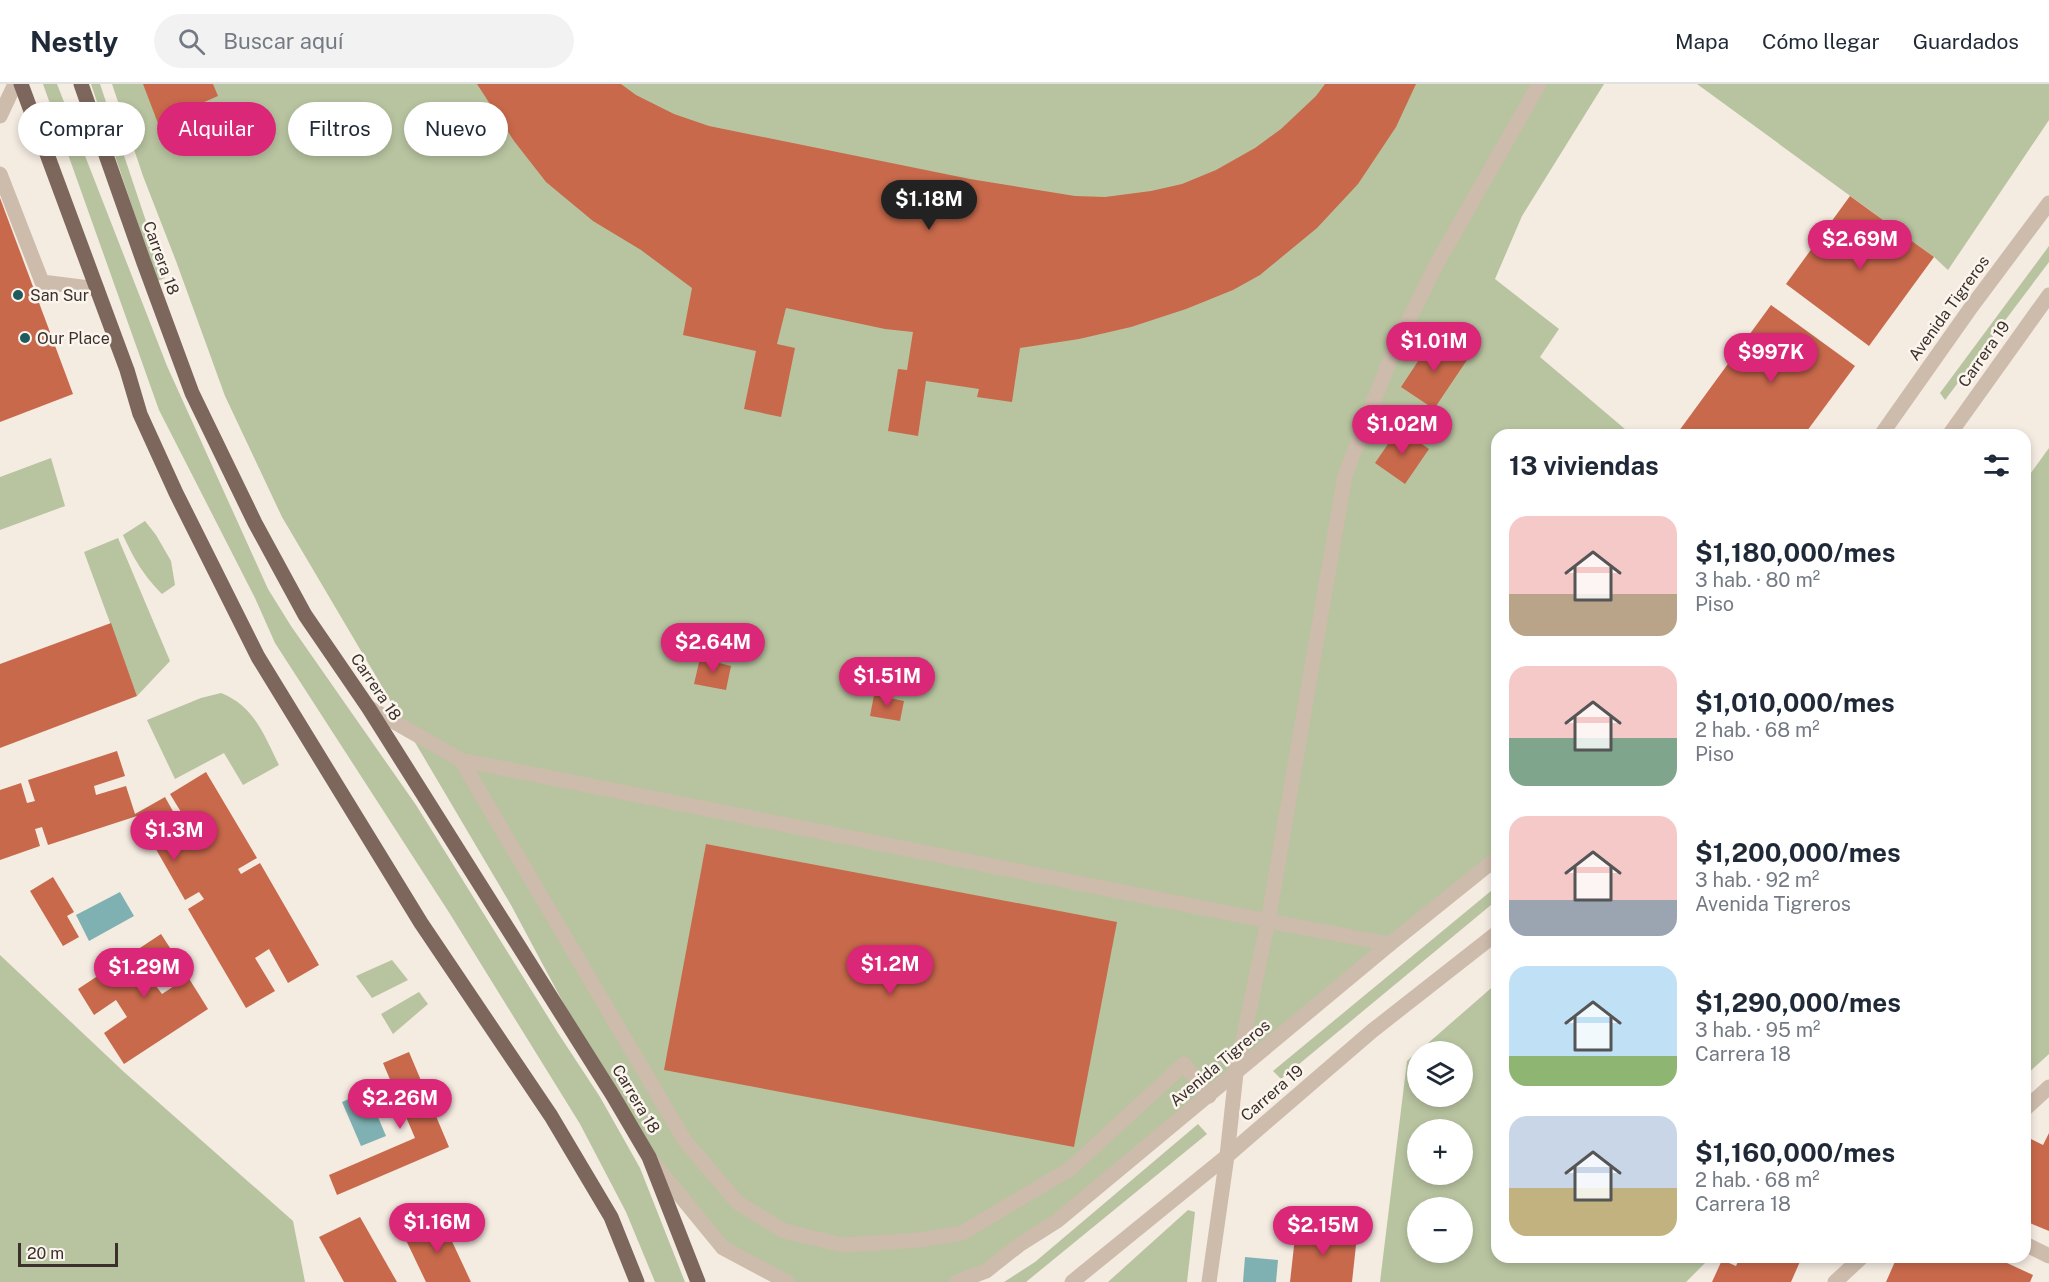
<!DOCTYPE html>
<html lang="es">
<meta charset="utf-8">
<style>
body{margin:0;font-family:"Public Sans",sans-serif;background:#f2f2f3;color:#1f2937;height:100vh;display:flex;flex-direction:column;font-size:22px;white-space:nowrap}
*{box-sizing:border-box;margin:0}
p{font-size:20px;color:#747a83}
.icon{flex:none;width:33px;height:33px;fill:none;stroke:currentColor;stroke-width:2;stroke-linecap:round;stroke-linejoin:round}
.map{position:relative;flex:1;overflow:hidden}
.side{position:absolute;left:1491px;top:345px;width:540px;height:834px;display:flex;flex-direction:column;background:#fff;border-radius:18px;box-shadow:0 3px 9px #0003}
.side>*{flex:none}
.top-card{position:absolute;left:18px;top:18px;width:570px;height:54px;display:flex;gap:12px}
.tools{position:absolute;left:1407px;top:957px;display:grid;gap:12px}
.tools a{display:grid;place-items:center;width:66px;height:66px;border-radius:50%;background:#fff;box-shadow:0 3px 9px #0003;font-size:30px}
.scale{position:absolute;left:18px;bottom:15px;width:100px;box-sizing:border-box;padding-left:6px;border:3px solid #3b302b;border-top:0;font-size:16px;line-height:21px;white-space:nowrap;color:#3b302b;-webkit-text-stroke:4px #fbf5ee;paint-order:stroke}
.price{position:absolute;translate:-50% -51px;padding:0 14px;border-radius:21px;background:#db2777;color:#fff;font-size:20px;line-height:39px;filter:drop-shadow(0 2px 3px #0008)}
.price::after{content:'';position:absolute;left:50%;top:36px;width:18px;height:14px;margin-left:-9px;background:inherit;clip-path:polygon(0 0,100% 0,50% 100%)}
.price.selected{background:#222;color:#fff}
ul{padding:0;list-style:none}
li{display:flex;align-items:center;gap:18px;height:150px;padding:0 18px}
li span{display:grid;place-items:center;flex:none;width:168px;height:120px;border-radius:18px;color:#555}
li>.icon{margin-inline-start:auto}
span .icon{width:72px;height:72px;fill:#fffc;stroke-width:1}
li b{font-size:26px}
h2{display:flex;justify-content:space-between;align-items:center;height:72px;padding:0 18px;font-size:26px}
.pill{padding:0 21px;border-radius:27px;background:#fff;box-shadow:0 3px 9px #0003;font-size:21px;line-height:54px}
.pill.selected{background:#db2777;color:#fff}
header{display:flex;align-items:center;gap:36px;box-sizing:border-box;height:84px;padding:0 30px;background:#fff;border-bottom:2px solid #e0e1e3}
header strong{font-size:28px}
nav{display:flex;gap:33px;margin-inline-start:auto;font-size:21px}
.search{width:420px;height:54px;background:#f2f2f3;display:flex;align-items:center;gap:15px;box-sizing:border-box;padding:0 21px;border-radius:33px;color:#747a83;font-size:22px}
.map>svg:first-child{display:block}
.green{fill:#b8c4a0;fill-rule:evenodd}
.water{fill:#7fb0b2}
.building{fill:#c8694b}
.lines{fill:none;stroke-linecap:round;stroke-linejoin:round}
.minor{stroke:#cdbbac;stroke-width:15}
.major{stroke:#7d675c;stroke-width:15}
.poi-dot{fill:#1f5a5e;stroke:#fbf5ee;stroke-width:2}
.labels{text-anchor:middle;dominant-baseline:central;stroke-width:5;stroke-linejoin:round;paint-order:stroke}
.street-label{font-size:16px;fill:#3b302b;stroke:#fbf5ee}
.poi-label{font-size:16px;fill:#3b302b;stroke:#fbf5ee;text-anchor:start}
</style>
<header>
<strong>Nestly</strong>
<div class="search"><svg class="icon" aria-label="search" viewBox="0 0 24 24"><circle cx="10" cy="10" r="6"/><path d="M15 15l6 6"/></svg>Buscar aquí</div>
<nav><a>Mapa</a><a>Cómo llegar</a><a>Guardados</a></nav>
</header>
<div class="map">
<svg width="2049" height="1198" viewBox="0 0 2049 1198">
<rect width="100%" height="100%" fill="#f4ebe1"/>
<g class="green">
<path d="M43,0H57L167,282L268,505L291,542L416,721L558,949L600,1013L640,1084L685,1198H655L626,1128L580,1040L450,830L275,559L255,514L159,326Z"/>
<path d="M91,0H100L165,194L157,197Z"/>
<path d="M112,0H1604L1522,132L1495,195L1559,245L1540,273L1632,351H1497V774L1057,1137L957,1198H787L723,1164L649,1073L612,1010L511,821L282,433L225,312L176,177L143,92Z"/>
<path d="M1697,0H2049V36L1948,186L1934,173Z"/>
<path d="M2049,162V178L1945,316L1940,309Z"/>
<path d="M2049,364V970L2025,992V397Z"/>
<path d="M51,374L65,422L0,446V393Z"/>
<path d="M145,437L156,451L171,477L175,501L162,510C143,491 134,475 123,451Z"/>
<path d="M118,454L170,577L137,612L84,468Z"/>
<path d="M221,609C254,622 264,651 279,681L243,701L224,669L175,695L147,636L201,614Z"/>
<path d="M1497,802V816L1281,995L1273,987Z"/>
<path d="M0,871L124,988L293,1137L305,1198H0Z"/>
<path d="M392,876L408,896L372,914L356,892Z"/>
<path d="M1497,899V1173H1711L1686,1198H1380L1407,977L1417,968L1418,1012H1462V968L1419,967ZM1418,1046H1462V1090H1418ZM1418,1124H1462V1168H1418Z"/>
<path d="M419,908L428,920L393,950L381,930Z"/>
<path d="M1198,1040L1207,1050L1026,1198H1004L1035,1178Z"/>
<path d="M1188,1126L1195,1128L1187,1198H1108Z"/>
</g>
<g class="water">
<path d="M120,808L134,832L89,857L76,831Z"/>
<path d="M367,1007L386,1052L361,1062L342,1018Z"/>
<path d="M1245,1173L1278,1176L1276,1198H1243Z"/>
</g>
<g class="building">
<path d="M143,0H213L218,12L186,26L193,43L164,55Z"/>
<path d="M477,0H621L636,11L674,30L709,42L970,95L1075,112L1105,113L1151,107L1182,100L1216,86L1255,64L1281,45L1316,12L1325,0H1416L1396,43L1358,100L1317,144L1260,191L1233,206L1186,225L1131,243L1079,255L1020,264L1012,318L977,313L979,305L926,297L918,352L888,347L898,285L907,286L913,248L885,245L786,224L777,260L795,264L781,333L744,325L756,267L683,251L692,204L641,166L593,137L546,98L514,57Z"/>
<path d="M1850,112L1934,173L1869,262L1786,200Z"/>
<path d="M0,114L73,310L0,338Z"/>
<path d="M1771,221L1855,282L1804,351H1676Z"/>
<path d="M1434,253L1467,276L1434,325L1401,303Z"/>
<path d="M1399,344L1429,365L1405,400L1375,379Z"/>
<path d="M111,539L137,612L0,664V580Z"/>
<path d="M700,574L731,582L726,606L694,600Z"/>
<path d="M874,611L904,617L900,637L870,632Z"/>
<path d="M117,667L125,692L94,702L96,711L126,702L135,730L165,713L175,731L181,728L170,710L206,688L257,774L238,785L241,790L260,779L319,881L288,899L269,865L255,874L275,907L246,924L188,825L204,815L199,808L185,816L137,732L48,761L42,743L35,745L40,762L0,776V706L21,699L27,719L35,717L28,696Z"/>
<path d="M706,760L1117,838L1074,1063L664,986Z"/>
<path d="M53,793L74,828L67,832L79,853L63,862L30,807Z"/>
<path d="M161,850L183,884L156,902L162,910L188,893L208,925L124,980L104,949L127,933L116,916L94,931L78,905Z"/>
<path d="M409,968L449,1063L337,1111L329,1091L415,1054L383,979Z"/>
<path d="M2049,1049V1147L2025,1137V1057L2027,1053L2043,1061Z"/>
<path d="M360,1133L397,1198H344L319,1153Z"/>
<path d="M441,1134L471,1198H426L404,1152Z"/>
<path d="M1296,1144L1357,1152L1352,1198H1290Z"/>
<path d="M1740,1173H1802L1791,1198H1712L1722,1176L1736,1182Z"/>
<path d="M1897,1173L1914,1179L1916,1173H1994L2033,1191L2030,1198H1886Z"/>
</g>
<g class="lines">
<g class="minor">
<path d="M0,32L15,0"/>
<path d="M0,90L42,198L97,205"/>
<path d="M1881,351L1972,222L2049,119"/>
<path d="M1949,351L2049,211"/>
<path d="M368,623L461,676L1268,837L1390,860"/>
<path d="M461,676L685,1057L738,1119L784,1147L842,1161L919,1156L962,1149L1070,1085L1184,980L1209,1012"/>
<path d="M2025,1025L2049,1003"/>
<path d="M651,1076L723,1164L787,1198"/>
<path d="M2025,1160L2049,1172"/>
<path d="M957,1198L986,1187L1019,1161L1057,1137L1390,860L1497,774"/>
<path d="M1072,1198L1227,1072L1372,947L1497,849"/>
<path d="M1209,1198L1227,1072L1236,989L1268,837L1345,391L1393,268L1436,181L1539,0"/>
<path d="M1835,1198L1862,1173"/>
</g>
<g class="major">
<path d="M21,0L127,286L140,330L176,409L258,573L421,839L551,1032L611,1133L637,1198"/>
<path d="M81,0L144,179L192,309L255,439L305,531L368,623L612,1010L649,1073L698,1198"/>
</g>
</g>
<g class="poi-dot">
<circle cx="18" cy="211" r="6"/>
<circle cx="25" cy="254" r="6"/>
</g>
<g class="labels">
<g class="street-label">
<text transform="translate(161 174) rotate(70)">Carrera 18</text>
<text transform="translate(1949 224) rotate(-54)">Avenida Tigreros</text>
<text transform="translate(1984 270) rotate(-55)">Carrera 19</text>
<text transform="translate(376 603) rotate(56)">Carrera 18</text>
<text transform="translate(1220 979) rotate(-40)">Avenida Tigreros</text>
<text transform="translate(1272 1009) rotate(-41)">Carrera 19</text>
<text transform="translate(636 1015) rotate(59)">Carrera 18</text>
</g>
<g class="poi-label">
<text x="30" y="211">San Sur</text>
<text x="37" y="254">Our Place</text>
</g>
</g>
</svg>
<div class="tools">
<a><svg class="icon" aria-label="layers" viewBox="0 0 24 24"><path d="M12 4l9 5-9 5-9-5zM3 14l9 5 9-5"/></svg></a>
<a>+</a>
<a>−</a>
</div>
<div class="scale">20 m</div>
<b class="price selected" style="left:929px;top:147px">$1.18M</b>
<b class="price" style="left:1860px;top:187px">$2.69M</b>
<b class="price" style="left:1434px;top:289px">$1.01M</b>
<b class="price" style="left:1771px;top:300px">$997K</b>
<b class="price" style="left:1402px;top:372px">$1.02M</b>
<b class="price" style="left:713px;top:590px">$2.64M</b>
<b class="price" style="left:887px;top:624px">$1.51M</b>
<b class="price" style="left:174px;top:778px">$1.3M</b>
<b class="price" style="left:890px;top:912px">$1.2M</b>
<b class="price" style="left:144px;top:915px">$1.29M</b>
<b class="price" style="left:400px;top:1046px">$2.26M</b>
<b class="price" style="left:437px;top:1170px">$1.16M</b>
<b class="price" style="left:1323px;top:1173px">$2.15M</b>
<div class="top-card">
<a class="pill">Comprar</a>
<a class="pill selected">Alquilar</a>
<a class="pill">Filtros</a>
<a class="pill">Nuevo</a>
</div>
<section class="side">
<h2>13 viviendas<svg class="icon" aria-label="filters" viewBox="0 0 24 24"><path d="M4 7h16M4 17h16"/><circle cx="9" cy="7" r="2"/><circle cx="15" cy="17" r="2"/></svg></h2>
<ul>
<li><span style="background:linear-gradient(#f6c9c9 65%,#b9a48a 0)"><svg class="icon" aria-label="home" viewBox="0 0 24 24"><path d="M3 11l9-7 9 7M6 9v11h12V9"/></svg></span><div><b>$1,180,000/mes</b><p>3 hab. · 80 m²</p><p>Piso</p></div></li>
<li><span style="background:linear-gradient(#f6c9c9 60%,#7fa58c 0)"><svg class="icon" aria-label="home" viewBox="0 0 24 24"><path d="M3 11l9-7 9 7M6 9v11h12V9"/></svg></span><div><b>$1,010,000/mes</b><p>2 hab. · 68 m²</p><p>Piso</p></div></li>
<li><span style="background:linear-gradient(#f6c9c9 70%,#9aa5b1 0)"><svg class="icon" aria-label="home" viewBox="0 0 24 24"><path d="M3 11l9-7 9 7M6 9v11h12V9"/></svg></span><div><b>$1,200,000/mes</b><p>3 hab. · 92 m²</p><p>Avenida Tigreros</p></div></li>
<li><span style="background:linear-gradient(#bfe0f5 75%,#8fb573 0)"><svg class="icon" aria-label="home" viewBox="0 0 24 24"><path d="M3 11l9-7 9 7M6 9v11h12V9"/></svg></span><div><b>$1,290,000/mes</b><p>3 hab. · 95 m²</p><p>Carrera 18</p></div></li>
<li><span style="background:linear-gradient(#c9d6e8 60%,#c2b280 0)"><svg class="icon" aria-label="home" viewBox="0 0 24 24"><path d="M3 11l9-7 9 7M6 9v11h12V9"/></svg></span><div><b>$1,160,000/mes</b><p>2 hab. · 68 m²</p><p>Carrera 18</p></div></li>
</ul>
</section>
</div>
